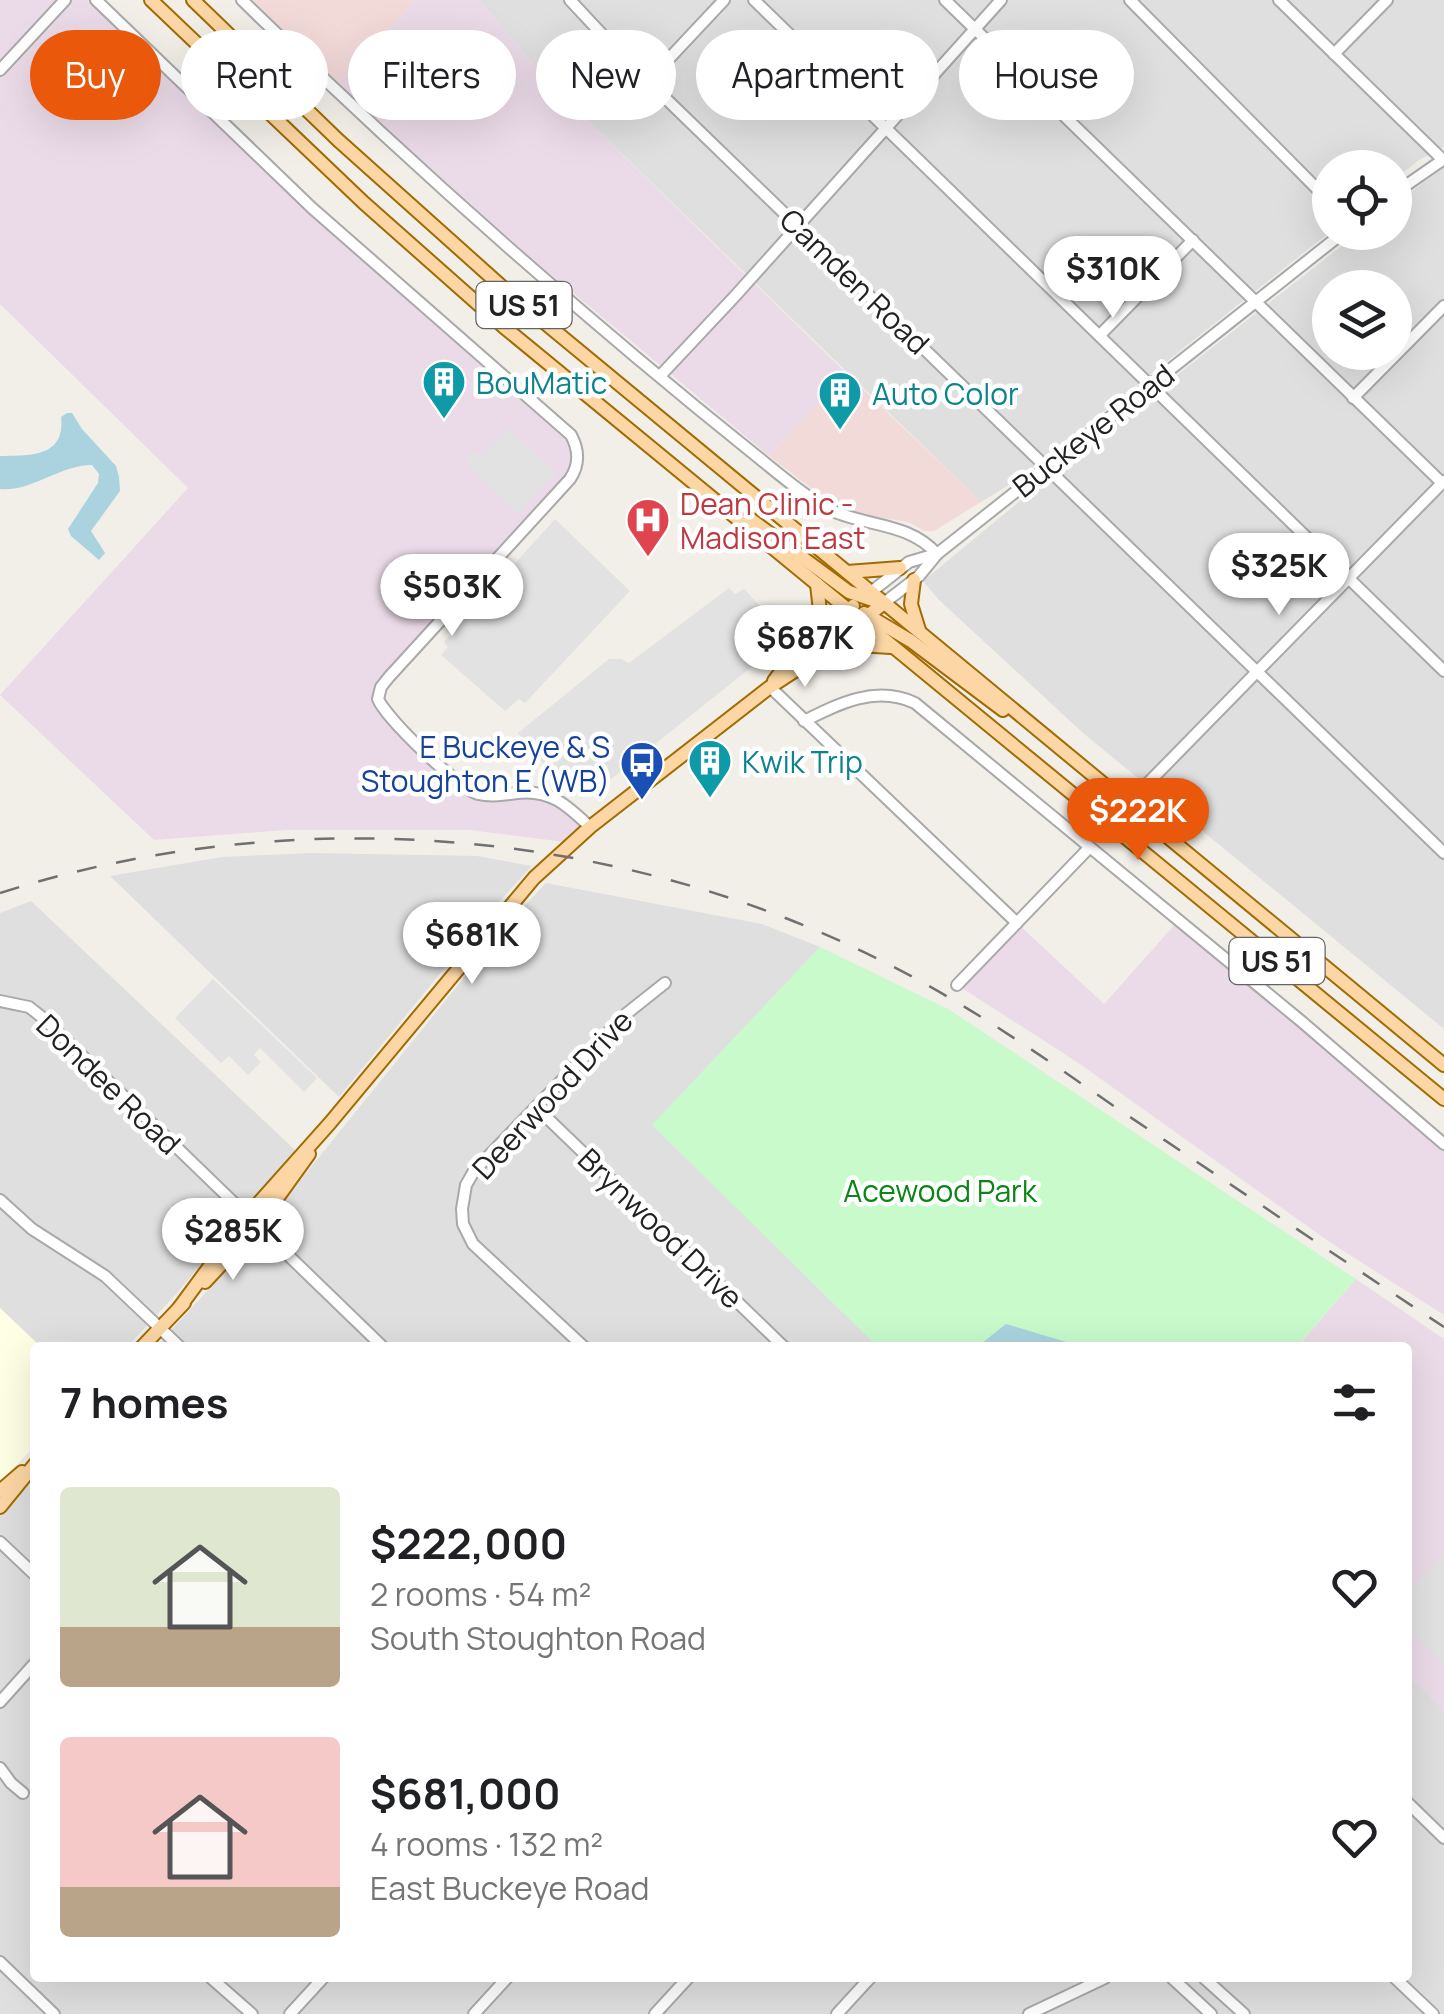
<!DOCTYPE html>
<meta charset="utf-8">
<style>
body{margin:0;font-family:Manrope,sans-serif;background:#f2f2f2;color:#202124;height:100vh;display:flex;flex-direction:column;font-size:38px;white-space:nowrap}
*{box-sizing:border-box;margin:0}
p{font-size:32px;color:#757577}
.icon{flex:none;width:55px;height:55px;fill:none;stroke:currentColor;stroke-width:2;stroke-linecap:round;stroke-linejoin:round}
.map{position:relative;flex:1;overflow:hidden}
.sheet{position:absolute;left:30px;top:1342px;width:1382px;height:640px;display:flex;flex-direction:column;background:#fff;border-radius:10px;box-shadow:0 10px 40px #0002}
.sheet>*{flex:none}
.top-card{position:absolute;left:30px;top:30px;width:1385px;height:90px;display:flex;gap:20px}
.fabs{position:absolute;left:1312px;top:150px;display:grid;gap:20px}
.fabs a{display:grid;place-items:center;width:100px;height:100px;border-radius:50%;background:#fff;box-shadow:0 10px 40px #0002;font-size:50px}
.price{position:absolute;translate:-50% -85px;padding:0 22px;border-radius:35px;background:#fff;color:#222;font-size:32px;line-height:65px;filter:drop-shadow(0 2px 5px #0008)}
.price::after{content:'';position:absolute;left:50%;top:60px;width:30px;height:22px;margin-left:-15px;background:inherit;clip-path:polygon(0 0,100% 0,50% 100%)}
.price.on{background:#ea580c;color:#fff}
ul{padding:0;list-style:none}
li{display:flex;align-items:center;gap:30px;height:250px;padding:0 30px}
li span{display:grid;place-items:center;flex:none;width:280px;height:200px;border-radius:10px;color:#555}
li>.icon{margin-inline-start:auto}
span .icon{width:120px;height:120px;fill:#fffc;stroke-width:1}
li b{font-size:42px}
h2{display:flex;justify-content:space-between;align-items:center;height:120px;padding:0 30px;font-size:42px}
.pill{padding:0 35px;border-radius:45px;background:#fff;box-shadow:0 10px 40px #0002;font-size:35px;line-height:90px}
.pill.on{background:#ea580c;color:#fff}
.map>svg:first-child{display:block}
.residential{fill:#e0dfdf;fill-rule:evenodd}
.commercial{fill:#f2dad9}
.industrial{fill:#ebdbe8}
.education{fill:#ffffe5}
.park{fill:#c8facc}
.parking{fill:#e2e2e2}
.water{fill:#aad3df}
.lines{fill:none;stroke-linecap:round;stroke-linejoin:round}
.minor-casing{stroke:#a9a9a9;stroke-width:14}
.major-casing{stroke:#a06b00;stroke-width:16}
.minor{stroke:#fff;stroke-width:10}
.major{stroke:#fcd6a4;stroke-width:12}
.rail{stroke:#707070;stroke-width:2.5;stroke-dasharray:20 20;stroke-linecap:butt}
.labels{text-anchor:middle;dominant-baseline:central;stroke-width:9;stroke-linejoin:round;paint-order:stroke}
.shield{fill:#fff;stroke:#646464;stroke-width:2.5}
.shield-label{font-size:28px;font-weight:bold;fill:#222}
.street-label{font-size:30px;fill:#222;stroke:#fff}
.culture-label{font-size:30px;fill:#0d838f;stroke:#fff;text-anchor:start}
.health-label{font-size:30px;fill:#be3a42;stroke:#fff;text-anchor:start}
.transit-label{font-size:30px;fill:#164399;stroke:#fff;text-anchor:end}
.park-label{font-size:30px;fill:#0c8416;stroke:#fff}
</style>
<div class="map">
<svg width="1444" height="2014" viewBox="0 0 1444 2014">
<rect width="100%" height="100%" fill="#f2efe9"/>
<g class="residential">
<path d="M479,0H1444V147L1419,160L1395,179V168H1330V232L1017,480L981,502L552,86Z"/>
<path d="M1444,167V1029L1083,733L938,599L923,581L1088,445L1358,233L1395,232V204ZM1330,288H1395V352H1330Z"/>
<path d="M312,853L477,856L532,866L498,903L339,1097L110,876L222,857Z"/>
<path d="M546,883L762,924L820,947L653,1125L878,1347L155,1348L240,1255L504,928Z"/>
<path d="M31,901L295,1150L178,1292L127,1347H41L0,1308V913Z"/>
<path d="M35,1477V1978H1408V1675L1444,1710V2014H0V1516Z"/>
</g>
<g class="commercial">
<path d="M252,0H415L338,84Z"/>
<path d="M846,373L981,502L934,531H924L908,522L852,513L834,506L769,456Z"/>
</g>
<g class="industrial">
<path d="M0,0H96L312,208L571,435L577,467L389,677L378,699L447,773L481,795L540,792L590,827L572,843L470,830H286L154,840L0,695L188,488L0,304Z"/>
<path d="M415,0H479L552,86L846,373L769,456L513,243L338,84Z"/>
<path d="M1178,921L1444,1144V1315L1331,1243L1077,1062L957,985L1017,923L1104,1004Z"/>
<path d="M1356,1279L1444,1339V1710L1408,1675V1348H1296Z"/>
</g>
<path class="education" d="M0,1308L41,1347L35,1348V1446L0,1482Z"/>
<path class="park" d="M820,947L948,1009L1356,1279L1296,1347H878L652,1125Z"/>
<g class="parking">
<path d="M508,428L556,473L518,514L471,470L466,458L474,450L481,457Z"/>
<path d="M555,519L630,591L525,703L519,699L505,711L441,655L448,647L444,642Z"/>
<path d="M729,588L735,594L744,589L762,608L758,613V617H765V652L757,656L758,662L591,795L580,794L560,773L555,778L518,733L609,659H621L629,663Z"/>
<path d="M213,979L317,1078L304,1092L260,1048L254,1055L261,1062L248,1075L229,1056L221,1063L175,1018Z"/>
<path d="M1444,1554V1663L1408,1629V1594Z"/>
</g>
<g class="water">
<path d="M67,413H72L82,429L116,466L119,477L120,491L91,531L105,553L99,560L71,536L68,529L98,483L99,474L92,465C60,465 32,492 0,489V456C30,456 66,457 61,417Z"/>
<path d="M1006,1324L1083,1347H977Z"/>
</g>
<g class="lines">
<defs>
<g id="minor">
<path d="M96,0L312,208L571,435C579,450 580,464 570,479L389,677L381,687L378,699C386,718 458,788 478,794C491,797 504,795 517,793C550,789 567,805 590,827"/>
<path d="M242,0C407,161 579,314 759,458C780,475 803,495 826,508C863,527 908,521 937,554"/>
<path d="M570,0L625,59L1444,853"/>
<path d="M754,0L1444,671"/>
<path d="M945,0L1442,483"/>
<path d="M1130,0L1330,202"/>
<path d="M1279,0L1443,160"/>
<path d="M1334,54L1387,0"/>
<path d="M0,70L65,0"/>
<path d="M648,81L724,0"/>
<path d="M1395,193L1444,159"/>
<path d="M1100,335L1193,240"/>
<path d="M660,376L736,295L1001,0"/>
<path d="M1353,398L1444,306"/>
<path d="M871,592L909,562L936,554"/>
<path d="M884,603L919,576L937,554L1344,232"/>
<path d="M770,687L1017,923"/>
<path d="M804,721C840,703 876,685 915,703L1301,1021L1444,1144"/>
<path d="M1147,784L1444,481"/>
<path d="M957,985L1089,848"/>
<path d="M0,1001L29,1007L43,1018L384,1348"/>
<path d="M537,1108L785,1348"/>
<path d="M0,1200L32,1229L105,1276L181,1348"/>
<path d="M585,1348L473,1244L463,1224L462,1209L466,1185L474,1171L626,1014L665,983"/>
<path d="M0,1542L35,1575"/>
<path d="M0,1702L35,1663"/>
<path d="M0,1768L11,1783L23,1793"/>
<path d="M1408,1803L1444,1838"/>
<path d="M0,1962L54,2014"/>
<path d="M211,1978L252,2014"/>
<path d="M1172,1978L1211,2014"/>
<path d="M1204,1978L1244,2014"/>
<path d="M1395,1978L1433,2014"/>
<path d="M290,2014L323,1978"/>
<path d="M474,2014L507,1978"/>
<path d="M655,2014L688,1978"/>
<path d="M837,2014L870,1978"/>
<path d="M1029,2014L1105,1978"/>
</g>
<g id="major">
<path d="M151,0L364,203L504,327L1444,1099"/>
<path d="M193,0L338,140L510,294L1444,1065"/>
<path d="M749,518L849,592L882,603"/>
<path d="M847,572L900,568"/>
<path d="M914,580L911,604L919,630"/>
<path d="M864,613L911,641L1003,710"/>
<path d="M816,633L820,611L817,584"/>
<path d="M824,655L857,645L891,647"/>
<path d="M774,681L790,659L853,606"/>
<path d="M205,1282L257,1226L309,1154"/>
<path d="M179,1308L247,1216L330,1123L534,878L590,827L770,687L816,657L884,603"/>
<path d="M141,1348L184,1303"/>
<path d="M0,1491L22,1472"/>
<path d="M0,1507L35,1464"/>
</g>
</defs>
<use href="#minor" class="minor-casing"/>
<use href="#major" class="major-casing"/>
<use href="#minor" class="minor"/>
<use href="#major" class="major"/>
<path class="rail" d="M0,893C285,802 611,825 880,960C965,1002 1043,1057 1121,1111C1229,1183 1336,1256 1444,1327"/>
</g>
<defs>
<symbol id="building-pin" viewBox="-11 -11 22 30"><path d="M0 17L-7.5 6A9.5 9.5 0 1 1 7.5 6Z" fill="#0f9aa8" stroke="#fff"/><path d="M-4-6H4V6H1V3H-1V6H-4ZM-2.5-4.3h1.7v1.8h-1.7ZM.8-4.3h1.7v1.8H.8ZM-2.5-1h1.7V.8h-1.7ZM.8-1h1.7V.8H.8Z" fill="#fff"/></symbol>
<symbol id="hospital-pin" viewBox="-11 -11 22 30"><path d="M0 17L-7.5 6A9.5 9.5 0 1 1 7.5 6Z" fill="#e0444e" stroke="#fff"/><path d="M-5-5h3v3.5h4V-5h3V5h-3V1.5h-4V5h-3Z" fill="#fff"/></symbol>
<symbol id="bus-pin" viewBox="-11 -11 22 30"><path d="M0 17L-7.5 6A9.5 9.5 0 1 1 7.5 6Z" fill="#1a4fb4" stroke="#fff"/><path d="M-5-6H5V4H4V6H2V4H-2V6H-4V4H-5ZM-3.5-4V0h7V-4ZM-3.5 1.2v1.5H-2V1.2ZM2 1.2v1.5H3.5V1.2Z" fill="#fff"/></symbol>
</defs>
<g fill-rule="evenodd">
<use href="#building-pin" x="419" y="357" width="50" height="68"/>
<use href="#building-pin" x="815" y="368" width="50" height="68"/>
<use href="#hospital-pin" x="623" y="495" width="50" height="68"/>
<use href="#building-pin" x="685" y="736" width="50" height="68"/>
<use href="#bus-pin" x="617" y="738" width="50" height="68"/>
</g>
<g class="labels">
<g class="shield">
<rect x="476.5" y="282" width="95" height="46" rx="8"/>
<rect x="1229.5" y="938" width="95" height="46" rx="8"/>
</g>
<g class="shield-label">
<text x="524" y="305">US 51</text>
<text x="1277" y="961">US 51</text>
</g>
<g class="street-label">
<text transform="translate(855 281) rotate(44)">Camden Road</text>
<text transform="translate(1093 430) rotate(-38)">Buckeye Road</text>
<text transform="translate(109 1084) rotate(44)">Dondee Road</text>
<text transform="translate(552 1094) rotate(-47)">Deerwood Drive</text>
<text transform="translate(661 1228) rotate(44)">Brynwood Drive</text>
</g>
<g class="culture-label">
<text x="476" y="382">BouMatic</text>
<text x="872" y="393">Auto Color</text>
<text x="742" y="761">Kwik Trip</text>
</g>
<g class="health-label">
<text x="680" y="503">Dean Clinic -<tspan x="680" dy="34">Madison East</tspan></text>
</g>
<g class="transit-label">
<text x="610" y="746">E Buckeye &amp; S<tspan x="610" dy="34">Stoughton E (WB)</tspan></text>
</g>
<g class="park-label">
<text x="940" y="1190">Acewood Park</text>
</g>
</g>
</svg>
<div class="fabs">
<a><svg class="icon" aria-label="locate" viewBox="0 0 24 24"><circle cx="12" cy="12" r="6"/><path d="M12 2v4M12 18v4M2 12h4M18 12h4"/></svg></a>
<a><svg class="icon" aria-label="layers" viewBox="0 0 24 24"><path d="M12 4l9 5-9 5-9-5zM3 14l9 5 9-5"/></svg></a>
</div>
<b class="price" style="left:1113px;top:321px">$310K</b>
<b class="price" style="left:1279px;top:618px">$325K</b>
<b class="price" style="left:452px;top:639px">$503K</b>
<b class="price" style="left:805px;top:690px">$687K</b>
<b class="price on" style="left:1138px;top:863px">$222K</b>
<b class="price" style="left:472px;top:987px">$681K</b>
<b class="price" style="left:233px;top:1283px">$285K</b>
<div class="top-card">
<a class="pill on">Buy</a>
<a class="pill">Rent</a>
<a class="pill">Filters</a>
<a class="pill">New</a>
<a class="pill">Apartment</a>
<a class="pill">House</a>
</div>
<section class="sheet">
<h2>7 homes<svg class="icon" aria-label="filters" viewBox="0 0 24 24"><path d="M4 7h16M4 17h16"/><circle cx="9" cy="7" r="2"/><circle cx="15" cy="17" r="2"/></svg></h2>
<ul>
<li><span style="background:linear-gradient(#dfe7d0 70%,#b9a48a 0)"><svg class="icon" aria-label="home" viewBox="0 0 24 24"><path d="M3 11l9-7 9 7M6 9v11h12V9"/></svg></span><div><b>$222,000</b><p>2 rooms · 54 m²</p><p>South Stoughton Road</p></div><svg class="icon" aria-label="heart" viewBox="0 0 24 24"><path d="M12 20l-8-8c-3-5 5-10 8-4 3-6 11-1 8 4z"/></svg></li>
<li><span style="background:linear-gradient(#f6c9c9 75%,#b9a48a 0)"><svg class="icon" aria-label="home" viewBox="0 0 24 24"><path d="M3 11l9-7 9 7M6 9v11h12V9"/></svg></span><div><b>$681,000</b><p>4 rooms · 132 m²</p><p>East Buckeye Road</p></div><svg class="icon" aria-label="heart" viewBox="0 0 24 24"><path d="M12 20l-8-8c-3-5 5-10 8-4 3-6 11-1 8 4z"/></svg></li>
</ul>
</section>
</div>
